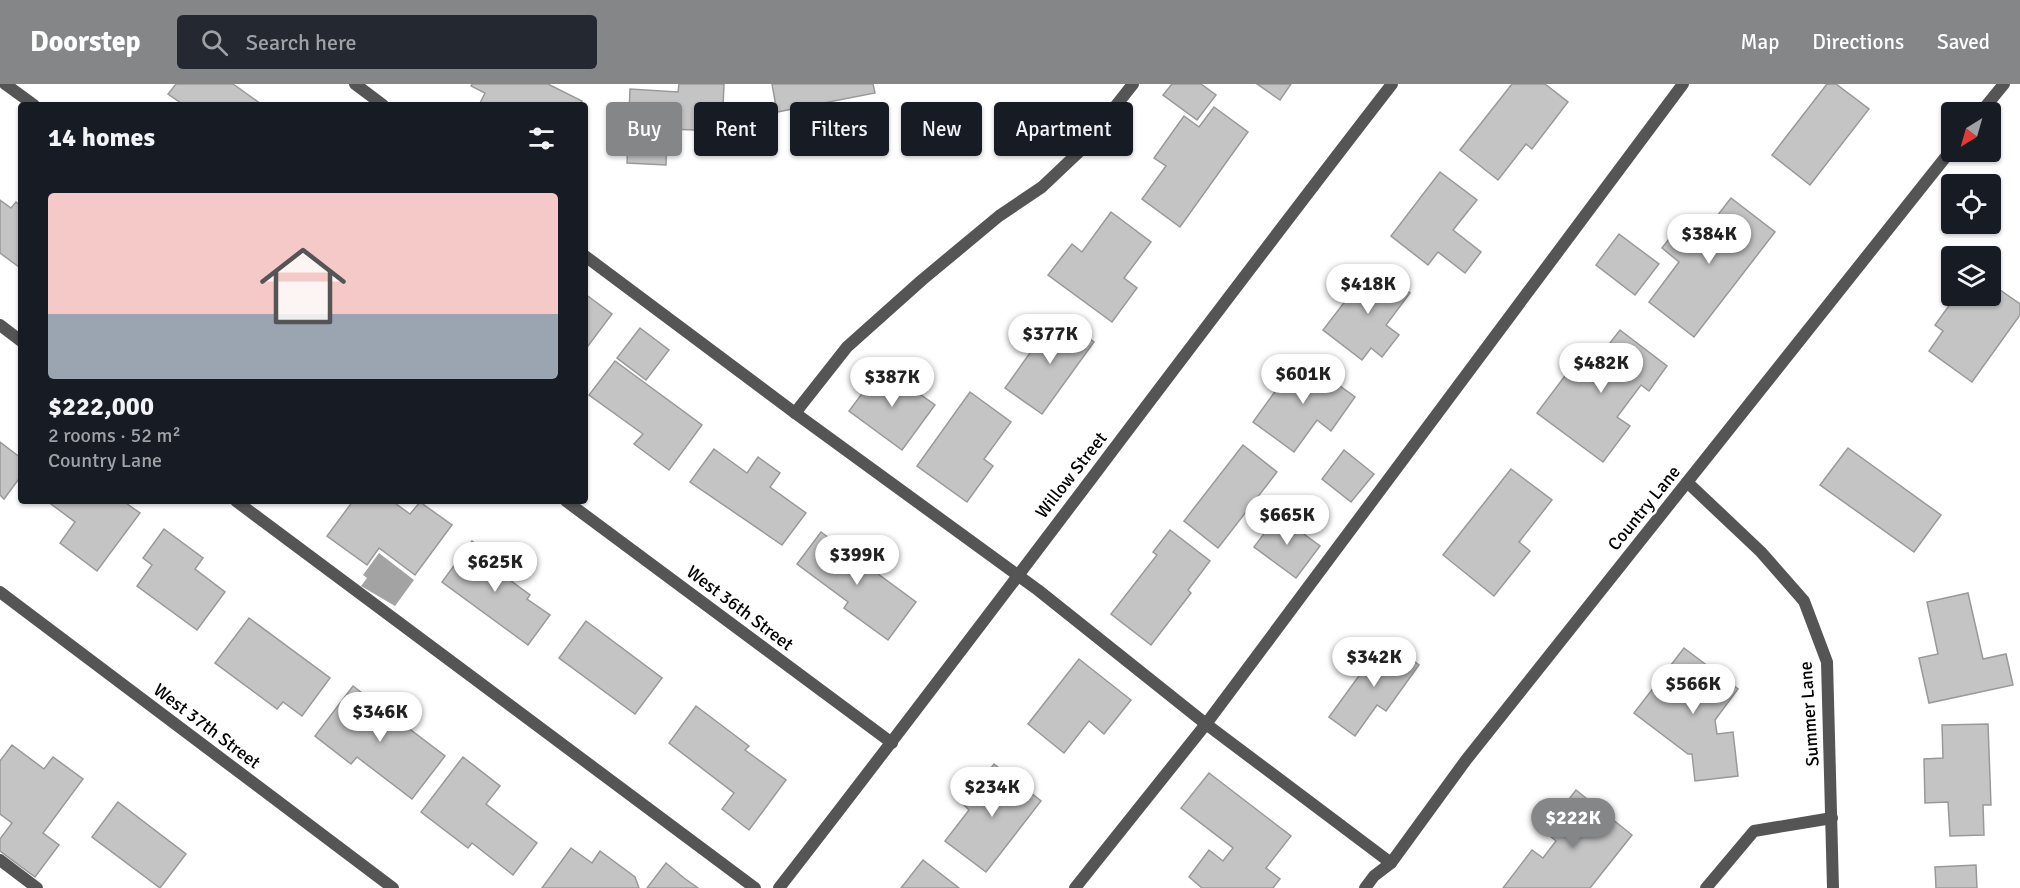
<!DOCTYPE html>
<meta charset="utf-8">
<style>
body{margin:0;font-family:Signika,sans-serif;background:#242831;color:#f1f3f6;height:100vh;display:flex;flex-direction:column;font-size:22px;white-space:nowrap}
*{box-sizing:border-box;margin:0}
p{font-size:20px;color:#9ea1a6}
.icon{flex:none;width:33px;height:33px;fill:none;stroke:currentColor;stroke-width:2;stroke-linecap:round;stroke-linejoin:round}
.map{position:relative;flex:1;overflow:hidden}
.drawer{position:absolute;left:18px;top:18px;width:570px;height:402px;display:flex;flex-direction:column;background:#171b24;border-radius:6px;box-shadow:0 2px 4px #0004}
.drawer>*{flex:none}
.banner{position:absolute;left:606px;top:18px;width:570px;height:54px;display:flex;gap:12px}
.needle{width:39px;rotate:217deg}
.controls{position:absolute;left:1941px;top:18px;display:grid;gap:12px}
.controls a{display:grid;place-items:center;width:60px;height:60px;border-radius:6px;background:#171b24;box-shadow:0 2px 4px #0004;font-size:30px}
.price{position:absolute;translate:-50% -51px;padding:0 14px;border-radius:21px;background:#fff;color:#222;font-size:20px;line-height:39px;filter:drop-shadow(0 2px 3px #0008)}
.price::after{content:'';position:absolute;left:50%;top:36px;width:18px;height:14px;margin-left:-9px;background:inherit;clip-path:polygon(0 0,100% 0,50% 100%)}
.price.current{background:#858687;color:#fff}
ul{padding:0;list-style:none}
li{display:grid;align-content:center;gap:12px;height:318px;padding:0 30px}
li span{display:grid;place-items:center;height:186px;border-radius:6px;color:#555}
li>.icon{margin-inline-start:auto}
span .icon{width:108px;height:108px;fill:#fffc;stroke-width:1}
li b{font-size:26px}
h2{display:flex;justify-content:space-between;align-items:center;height:72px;padding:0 30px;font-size:26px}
.chip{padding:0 21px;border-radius:6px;background:#171b24;box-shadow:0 2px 4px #0004;font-size:21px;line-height:54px}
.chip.current{background:#858687;color:#fff}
header{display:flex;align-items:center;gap:36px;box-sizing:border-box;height:84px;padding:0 30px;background:#858687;color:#fff}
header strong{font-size:28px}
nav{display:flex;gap:33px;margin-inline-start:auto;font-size:21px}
.search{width:420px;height:54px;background:#242831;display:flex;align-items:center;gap:15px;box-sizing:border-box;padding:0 21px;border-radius:6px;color:#9ea1a6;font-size:22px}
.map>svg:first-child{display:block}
.water{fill:#a3a3a3}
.building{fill:#c4c4c4;stroke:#999;stroke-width:1.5}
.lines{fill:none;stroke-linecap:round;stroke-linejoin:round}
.service{stroke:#555;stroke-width:12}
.minor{stroke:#555;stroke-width:12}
.labels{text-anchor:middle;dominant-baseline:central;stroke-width:5;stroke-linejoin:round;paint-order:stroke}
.street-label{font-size:18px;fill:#000;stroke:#fff}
</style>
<header>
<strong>Doorstep</strong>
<div class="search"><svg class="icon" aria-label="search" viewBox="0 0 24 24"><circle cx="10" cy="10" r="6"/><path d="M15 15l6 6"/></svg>Search here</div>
<nav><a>Map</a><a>Directions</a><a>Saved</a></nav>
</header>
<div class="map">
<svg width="2020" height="804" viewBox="0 0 2020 804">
<rect width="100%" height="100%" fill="#fff"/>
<path class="water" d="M379,469L414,496L395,522L361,502L367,494L363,491Z"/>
<g class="building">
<path d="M176,0H233L261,20L184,21L168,10Z"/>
<path d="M472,0H548L582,17L580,21H479L485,9L471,2Z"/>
<path d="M679,0H724L722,47L667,45L666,81L627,79L630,5L678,8Z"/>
<path d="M772,0H873L875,9L777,28Z"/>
<path d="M1172,0H1201L1216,11L1197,36L1163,11Z"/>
<path d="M1257,0H1291L1280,16Z"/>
<path d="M1512,0H1545L1568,18L1532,65L1526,60L1498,96L1460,66Z"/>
<path d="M1827,0H1836L1869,25L1810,101L1772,71Z"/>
<path d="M1214,23L1248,48L1180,143L1142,115L1166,82L1154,74L1184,32L1199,43Z"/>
<path d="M1440,88L1477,116L1453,146L1481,168L1465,189L1438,168L1428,181L1391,152Z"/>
<path d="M1731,114L1775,148L1694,253L1649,218L1679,178L1662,164L1684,136L1703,150Z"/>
<path d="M0,116L11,124L16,118L21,122V180L19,183L0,169Z"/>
<path d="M1111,128L1151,158L1124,194L1137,204L1112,238L1048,191L1072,160L1082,168Z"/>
<path d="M1619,150L1659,180L1635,211L1596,181Z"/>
<path d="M1373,181L1410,209L1386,241L1399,251L1382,273L1371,264L1362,276L1323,246Z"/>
<path d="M1990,199L2020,220V231L1972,298L1929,267L1943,247L1935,241L1956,212H1990Z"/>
<path d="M585,210L612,230L585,266Z"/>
<path d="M1057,231L1094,258L1042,330L1005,304Z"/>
<path d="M640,244L669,266L646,296L617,274Z"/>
<path d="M1620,246L1667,282L1649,307L1641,301L1617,333L1630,342L1603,378L1537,329L1583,268L1596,277Z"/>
<path d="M1300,273L1355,313L1331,347L1317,336L1294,368L1253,338Z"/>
<path d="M615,277L702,341L669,386L634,360L643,350L589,311Z"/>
<path d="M882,283L935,321L902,366L849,327Z"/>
<path d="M970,308L1011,338L984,375L993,382L967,418L917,382Z"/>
<path d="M0,358L21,374V392L4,415L0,411Z"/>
<path d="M1243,361L1277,388L1218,464L1184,437Z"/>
<path d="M1848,364L1941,431L1914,468L1820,401Z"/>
<path d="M714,365L747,389L758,373L780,389L770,403L806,429L782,461L690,398Z"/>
<path d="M1344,366L1374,390L1351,418L1322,395Z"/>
<path d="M1511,385L1552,416L1519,458L1530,467L1494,512L1443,471Z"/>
<path d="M47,417H123L140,429L97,487L60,459L75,438Z"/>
<path d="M353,417H392L410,430L420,418L452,441L415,491L379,464L367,481L327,452Z"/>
<path d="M1278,431L1320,462L1296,494L1254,463Z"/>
<path d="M164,445L203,474L195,485L225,508L197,546L137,502L152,481L143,474Z"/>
<path d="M1170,446L1210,477L1188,506L1191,509L1151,561L1111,530L1157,471L1153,468Z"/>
<path d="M821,448L916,518L888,556L844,524L848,518L797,480Z"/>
<path d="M472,457L508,484L503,491L530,511L527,515L550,531L528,561L442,498Z"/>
<path d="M1968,509L1983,575L2006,570L2013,601L1929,619L1919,574L1938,570L1927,518Z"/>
<path d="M249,534L330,594L302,632L283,618L277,625L215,579Z"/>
<path d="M586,537L662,594L635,630L559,574Z"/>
<path d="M1385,556L1419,581L1386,627L1377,621L1355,652L1329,633Z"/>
<path d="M1684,564L1738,605L1715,636L1717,650L1733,648L1738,692L1695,697L1692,670H1688L1634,629Z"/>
<path d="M1079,575L1131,616L1104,650L1089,637L1064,669L1028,640Z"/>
<path d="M353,602L445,672L412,715L357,673L351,680L315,652Z"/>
<path d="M696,622L749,662L745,666L786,696L749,746L722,725L734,709L669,659Z"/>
<path d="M1988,640L1991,721H1983L1984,751L1950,752L1948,718L1925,719L1924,675L1943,674L1942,641Z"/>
<path d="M12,661L44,685L53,673L83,695L43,749L59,761L35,793L0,767V755L12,739L0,730V677Z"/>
<path d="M463,673L500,702L486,720L537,759L513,791L472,759L468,764L421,728Z"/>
<path d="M994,680L1041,717L986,788L945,757L969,726L963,720Z"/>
<path d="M1209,689L1291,752L1266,784L1280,795L1273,804H1202L1189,793L1209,766L1223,777L1233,764L1181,724Z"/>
<path d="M1576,706L1632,751L1590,804H1503L1532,766L1543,774L1556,757L1544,747Z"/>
<path d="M118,718L186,770L160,804L92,753Z"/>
<path d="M571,764L592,779L600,767L635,793L639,804H542Z"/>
<path d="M923,776L959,804H901Z"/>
<path d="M666,779L684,794L698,804H647Z"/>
<path d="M1976,781L1977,804H1936L1935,783Z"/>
</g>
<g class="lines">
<g class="service">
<path d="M355,0L383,21"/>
<path d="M585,172L795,329L1038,506L1206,640L1391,779"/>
<path d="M0,241L21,257"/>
<path d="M795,329L847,263L922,196L999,132L1042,103L1080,67L1133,0"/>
<path d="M236,417L755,804"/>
<path d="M0,776L37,804"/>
<path d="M1075,804L1206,640L1683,0"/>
<path d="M1706,804L1754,747L1832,734"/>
</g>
<g class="minor">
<path d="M5,0L34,21"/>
<path d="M1981,28L2004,0"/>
<path d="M1687,398L1761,468L1804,517L1827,578L1833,804"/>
<path d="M566,417L892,659"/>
<path d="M0,508L393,804"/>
<path d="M779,804C986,538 1185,267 1392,0"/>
<path d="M1365,804L1374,792L1391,779L1466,676L1952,65"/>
</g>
</g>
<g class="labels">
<g class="street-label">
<text transform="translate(1071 391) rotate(-52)">Willow Street</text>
<text transform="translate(1644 424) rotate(-51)">Country Lane</text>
<text transform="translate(740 524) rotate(37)">West 36th Street</text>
<text transform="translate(1809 630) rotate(-94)">Summer Lane</text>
<text transform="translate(207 642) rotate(37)">West 37th Street</text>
</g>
</g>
</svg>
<div class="controls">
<a><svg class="needle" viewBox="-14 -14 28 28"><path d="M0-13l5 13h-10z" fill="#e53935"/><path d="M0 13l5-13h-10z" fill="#9ea1a6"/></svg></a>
<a><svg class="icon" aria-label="locate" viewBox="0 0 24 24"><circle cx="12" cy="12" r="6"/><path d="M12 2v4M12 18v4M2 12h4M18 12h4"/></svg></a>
<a><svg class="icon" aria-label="layers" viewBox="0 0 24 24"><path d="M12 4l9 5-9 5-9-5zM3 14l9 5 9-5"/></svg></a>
</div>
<b class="price" style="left:1709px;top:181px">$384K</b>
<b class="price" style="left:1368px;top:231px">$418K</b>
<b class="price" style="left:1050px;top:281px">$377K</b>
<b class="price" style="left:1601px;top:310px">$482K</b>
<b class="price" style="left:1303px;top:321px">$601K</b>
<b class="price" style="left:892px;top:324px">$387K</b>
<b class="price" style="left:1287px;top:462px">$665K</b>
<b class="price" style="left:857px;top:502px">$399K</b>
<b class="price" style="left:495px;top:509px">$625K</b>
<b class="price" style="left:1374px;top:604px">$342K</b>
<b class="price" style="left:1693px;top:631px">$566K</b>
<b class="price" style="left:380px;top:659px">$346K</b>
<b class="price" style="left:992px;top:734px">$234K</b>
<b class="price current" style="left:1573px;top:765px">$222K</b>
<div class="banner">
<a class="chip current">Buy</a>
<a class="chip">Rent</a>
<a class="chip">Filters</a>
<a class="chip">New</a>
<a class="chip">Apartment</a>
</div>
<section class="drawer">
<h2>14 homes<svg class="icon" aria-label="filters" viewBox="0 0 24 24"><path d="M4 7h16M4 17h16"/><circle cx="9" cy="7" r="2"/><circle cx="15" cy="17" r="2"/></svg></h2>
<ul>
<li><span style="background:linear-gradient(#f6c9c9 65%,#9aa5b1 0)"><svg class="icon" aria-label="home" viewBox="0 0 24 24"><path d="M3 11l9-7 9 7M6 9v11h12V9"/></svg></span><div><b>$222,000</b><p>2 rooms · 52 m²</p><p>Country Lane</p></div></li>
</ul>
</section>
</div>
